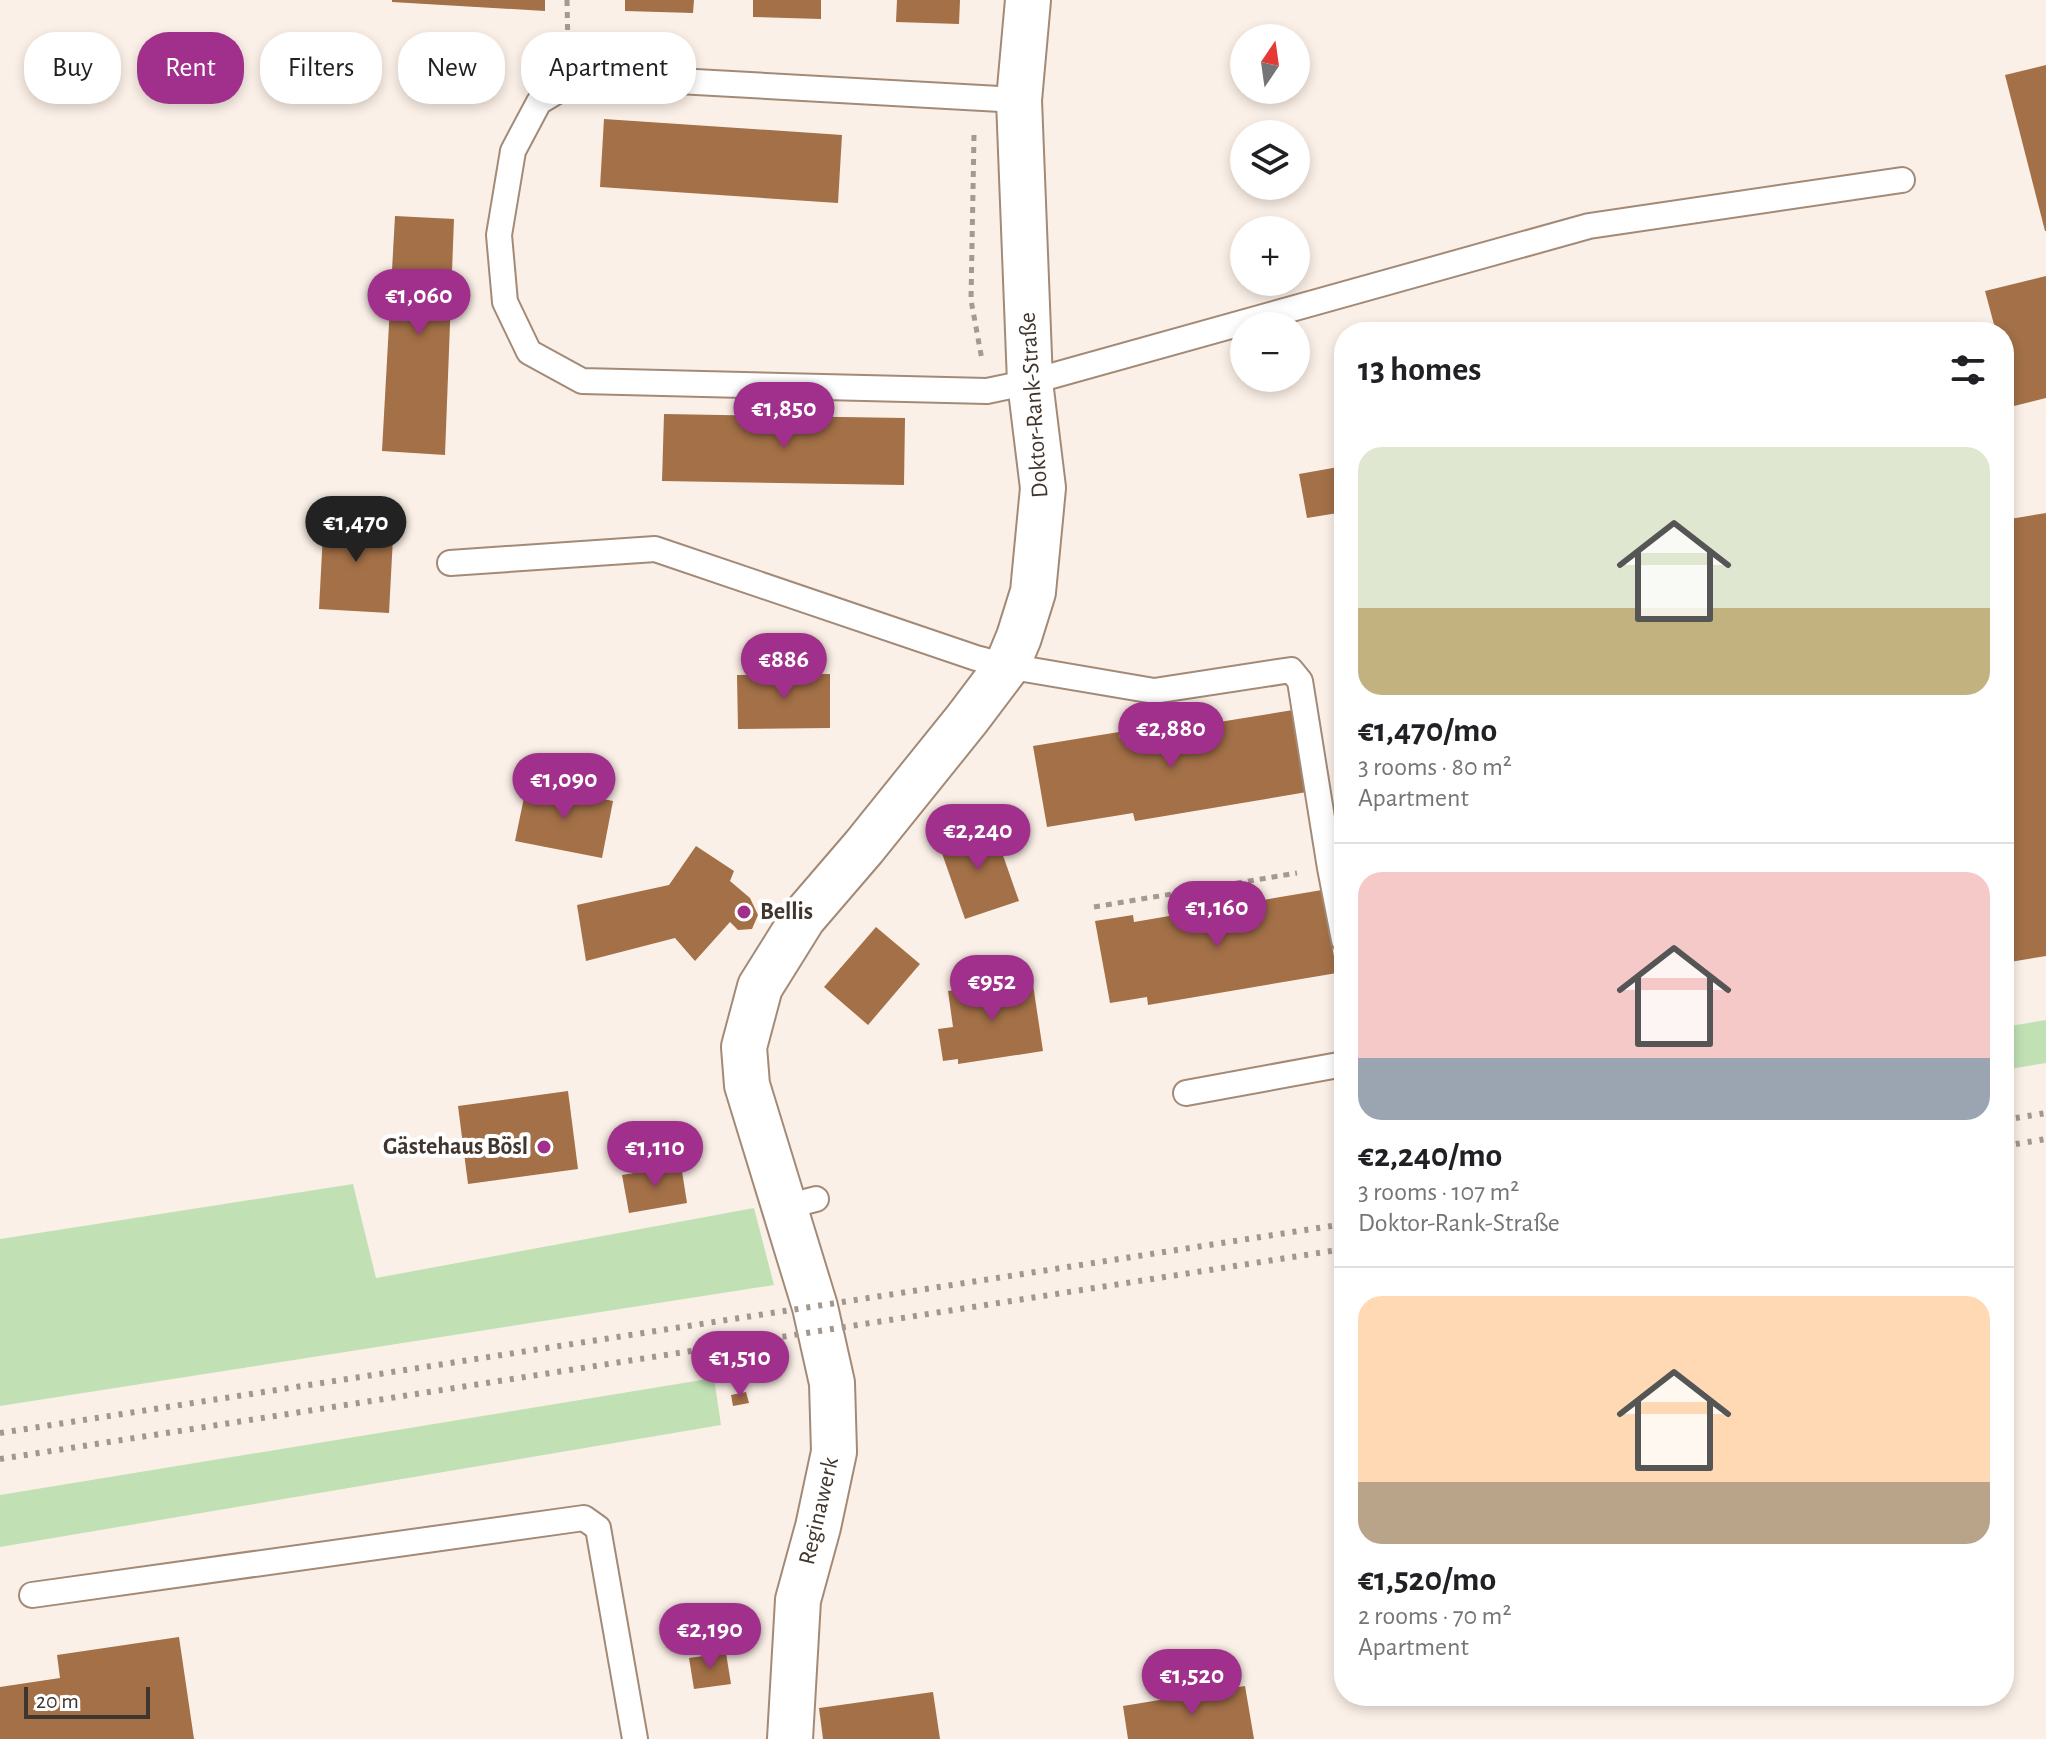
<!DOCTYPE html>
<meta charset="utf-8">
<style>
body{margin:0;font-family:"Alegreya Sans",sans-serif;background:#f2f2f2;color:#202124;height:100vh;display:flex;flex-direction:column;font-size:30px;white-space:nowrap}
*{box-sizing:border-box;margin:0}
p{font-size:26px;color:#757577}
.icon{flex:none;width:44px;height:44px;fill:none;stroke:currentColor;stroke-width:2;stroke-linecap:round;stroke-linejoin:round}
.map{position:relative;flex:1;overflow:hidden}
.drawer{position:absolute;left:1334px;top:322px;width:680px;height:1384px;display:flex;flex-direction:column;background:#fff;border-radius:32px;box-shadow:0 4px 12px #0003}
.drawer>*{flex:none}
.guide{position:absolute;left:24px;top:32px;width:760px;height:72px;display:flex;gap:16px}
.needle{width:52px;rotate:13deg}
.tools{position:absolute;left:1230px;top:24px;display:grid;gap:16px}
.tools a{display:grid;place-items:center;width:80px;height:80px;border-radius:50%;background:#fff;box-shadow:0 4px 12px #0003;font-size:40px}
.scale{position:absolute;left:24px;bottom:20px;width:126px;box-sizing:border-box;padding-left:8px;border:4px solid #41362e;border-top:0;font-size:22px;line-height:28px;white-space:nowrap;color:#41362e;-webkit-text-stroke:6px #fff;paint-order:stroke}
.price{position:absolute;translate:-50% -68px;padding:0 18px;border-radius:28px;background:#a1308d;color:#fff;font-size:26px;line-height:52px;filter:drop-shadow(0 2px 4px #0008)}
.price::after{content:'';position:absolute;left:50%;top:48px;width:24px;height:18px;margin-left:-12px;background:inherit;clip-path:polygon(0 0,100% 0,50% 100%)}
.price.active{background:#222;color:#fff}
ul{padding:0;list-style:none}
li{display:grid;align-content:center;gap:16px;height:424px;padding:0 24px}
li+li{border-top:2px solid #e0e0e0}
li span{display:grid;place-items:center;height:248px;border-radius:24px;color:#555}
li>.icon{margin-inline-start:auto}
span .icon{width:144px;height:144px;fill:#fffc;stroke-width:1}
li b{font-size:34px}
h2{display:flex;justify-content:space-between;align-items:center;height:96px;padding:0 24px;font-size:34px}
.tag{padding:0 28px;border-radius:32px;background:#fff;box-shadow:0 4px 12px #0003;font-size:28px;line-height:72px}
.tag.active{background:#a1308d;color:#fff}
.map>svg:first-child{display:block}
.green{fill:#c1e1b5}
.building{fill:#a37047}
.lines{fill:none;stroke-linecap:round;stroke-linejoin:round}
.lane-casing{stroke:#a38a77;stroke-width:28}
.street-casing{stroke:#a38a77;stroke-width:48}
.path{stroke:#a59a91;stroke-width:5;stroke-dasharray:6 6;stroke-linecap:butt}
.lane{stroke:#fff;stroke-width:24}
.street{stroke:#fff;stroke-width:44}
.rail{stroke:#a2978e;stroke-width:6;stroke-dasharray:4 8;stroke-linecap:butt}
.poi-dot{fill:#a1308d;stroke:#fff;stroke-width:3}
.labels{text-anchor:middle;dominant-baseline:central;stroke-width:8;stroke-linejoin:round;paint-order:stroke}
.street-label{font-size:24px;fill:#41362e;stroke:#fff}
.poi-label{font-size:24px;font-weight:bold;fill:#41362e;stroke:#fff;text-anchor:start}
</style>
<div class="map">
<svg width="2046" height="1739" viewBox="0 0 2046 1739">
<rect width="100%" height="100%" fill="#fbf0e7"/>
<g class="green">
<path d="M2046,1020V1063L2004,1070V1027Z"/>
<path d="M353,1184L376,1278L754,1208L774,1285L0,1406V1239Z"/>
<path d="M714,1378L721,1425L0,1547V1495Z"/>
</g>
<g class="building">
<path d="M392,0H545V11L392,2Z"/>
<path d="M625,0H694L693,13L625,11Z"/>
<path d="M753,0H821V19L753,17Z"/>
<path d="M897,0H960L959,24L896,22Z"/>
<path d="M2046,65V231H2045L2005,75Z"/>
<path d="M604,119L842,135L838,203L600,187Z"/>
<path d="M395,216L454,219L445,455L382,451Z"/>
<path d="M2046,276V398L2014,406L2004,365V332H1996L1985,291Z"/>
<path d="M664,414L905,418L904,485L662,481Z"/>
<path d="M1344,466V512L1307,518L1299,474Z"/>
<path d="M2046,513V956L2004,963V520Z"/>
<path d="M324,514L394,518L389,613L319,609Z"/>
<path d="M830,674V728L738,729L737,675Z"/>
<path d="M1293,710L1307,792L1135,821L1133,813L1047,827L1033,746L1119,732L1120,738Z"/>
<path d="M527,783L613,801L602,858L515,841Z"/>
<path d="M992,824L1019,901L965,919L938,842Z"/>
<path d="M696,846L734,871L730,881L750,898L758,915L752,929L738,930L730,922L695,961L675,938L586,961L577,905L669,885Z"/>
<path d="M1322,890L1337,973L1148,1005L1147,997L1110,1003L1095,921L1133,915L1134,922Z"/>
<path d="M876,927L920,964L868,1025L824,987Z"/>
<path d="M1032,978L1043,1051L958,1064V1059L943,1061L938,1029L953,1027L948,991Z"/>
<path d="M568,1091L578,1169L468,1184L458,1106Z"/>
<path d="M681,1165L687,1203L629,1213L622,1175Z"/>
<path d="M746,1392L749,1403L733,1406L731,1395Z"/>
<path d="M179,1637L194,1739H0V1687L60,1678L57,1655Z"/>
<path d="M726,1653L731,1684L694,1689L689,1658Z"/>
<path d="M1245,1686L1254,1739H1128L1123,1706Z"/>
<path d="M933,1692L940,1739H823L819,1708Z"/>
</g>
<g class="lines">
<defs>
<g id="lane">
<path d="M1019,100L605,77L569,84L539,102L513,151L499,235L505,302L529,352L582,381L987,391L1030,382L1589,226L1902,180"/>
<path d="M450,563L655,549L976,658L1007,666L1154,691L1291,670L1300,681L1330,868L1344,940"/>
<path d="M1186,1093L1344,1064"/>
<path d="M785,1207L816,1199"/>
<path d="M32,1595L584,1518L598,1528L635,1739"/>
</g>
<path id="street" d="M790,1739L798,1600L818,1527L834,1452L832,1383L815,1307L747,1085L744,1047L760,987L803,918L864,847L967,719L1007,666L1019,637L1033,592L1043,488L1030,382L1019,100L1028,0"/>
</defs>
<use href="#lane" class="lane-casing"/>
<use href="#street" class="street-casing"/>
<g class="path">
<path d="M567,0L568,51"/>
<path d="M974,135L971,300L982,360"/>
<path d="M1094,907L1297,873"/>
</g>
<use href="#lane" class="lane"/>
<use href="#street" class="street"/>
<g class="rail">
<path d="M2004,1120L2046,1113"/>
<path d="M2004,1146L2046,1139"/>
<path d="M0,1433L1344,1224"/>
<path d="M0,1459L1344,1249"/>
</g>
</g>
<g class="poi-dot">
<circle cx="744" cy="912" r="8"/>
<circle cx="544" cy="1147" r="8"/>
</g>
<g class="labels">
<g class="street-label">
<text transform="translate(1034 405) rotate(-94)">Doktor-Rank-Straße</text>
<text transform="translate(819 1511) rotate(-77)">Reginawerk</text>
</g>
<g class="poi-label">
<text x="760" y="912">Bellis</text>
<text x="528" y="1147" text-anchor="end">Gästehaus Bösl</text>
</g>
</g>
</svg>
<div class="tools">
<a><svg class="needle" viewBox="-14 -14 28 28"><path d="M0-13l5 13h-10z" fill="#e53935"/><path d="M0 13l5-13h-10z" fill="#757577"/></svg></a>
<a><svg class="icon" aria-label="layers" viewBox="0 0 24 24"><path d="M12 4l9 5-9 5-9-5zM3 14l9 5 9-5"/></svg></a>
<a>+</a>
<a>−</a>
</div>
<div class="scale">20 m</div>
<b class="price" style="left:419px;top:337px">€1,060</b>
<b class="price" style="left:784px;top:450px">€1,850</b>
<b class="price active" style="left:356px;top:564px">€1,470</b>
<b class="price" style="left:784px;top:701px">€886</b>
<b class="price" style="left:1171px;top:770px">€2,880</b>
<b class="price" style="left:564px;top:821px">€1,090</b>
<b class="price" style="left:978px;top:872px">€2,240</b>
<b class="price" style="left:1217px;top:949px">€1,160</b>
<b class="price" style="left:992px;top:1023px">€952</b>
<b class="price" style="left:655px;top:1189px">€1,110</b>
<b class="price" style="left:740px;top:1399px">€1,510</b>
<b class="price" style="left:710px;top:1671px">€2,190</b>
<b class="price" style="left:1192px;top:1717px">€1,520</b>
<div class="guide">
<a class="tag">Buy</a>
<a class="tag active">Rent</a>
<a class="tag">Filters</a>
<a class="tag">New</a>
<a class="tag">Apartment</a>
</div>
<section class="drawer">
<h2>13 homes<svg class="icon" aria-label="filters" viewBox="0 0 24 24"><path d="M4 7h16M4 17h16"/><circle cx="9" cy="7" r="2"/><circle cx="15" cy="17" r="2"/></svg></h2>
<ul>
<li><span style="background:linear-gradient(#dfe7d0 65%,#c2b280 0)"><svg class="icon" aria-label="home" viewBox="0 0 24 24"><path d="M3 11l9-7 9 7M6 9v11h12V9"/></svg></span><div><b>€1,470/mo</b><p>3 rooms · 80 m²</p><p>Apartment</p></div></li>
<li><span style="background:linear-gradient(#f6c9c9 75%,#9aa5b1 0)"><svg class="icon" aria-label="home" viewBox="0 0 24 24"><path d="M3 11l9-7 9 7M6 9v11h12V9"/></svg></span><div><b>€2,240/mo</b><p>3 rooms · 107 m²</p><p>Doktor-Rank-Straße</p></div></li>
<li><span style="background:linear-gradient(#ffd9b3 75%,#b9a48a 0)"><svg class="icon" aria-label="home" viewBox="0 0 24 24"><path d="M3 11l9-7 9 7M6 9v11h12V9"/></svg></span><div><b>€1,520/mo</b><p>2 rooms · 70 m²</p><p>Apartment</p></div></li>
</ul>
</section>
</div>
